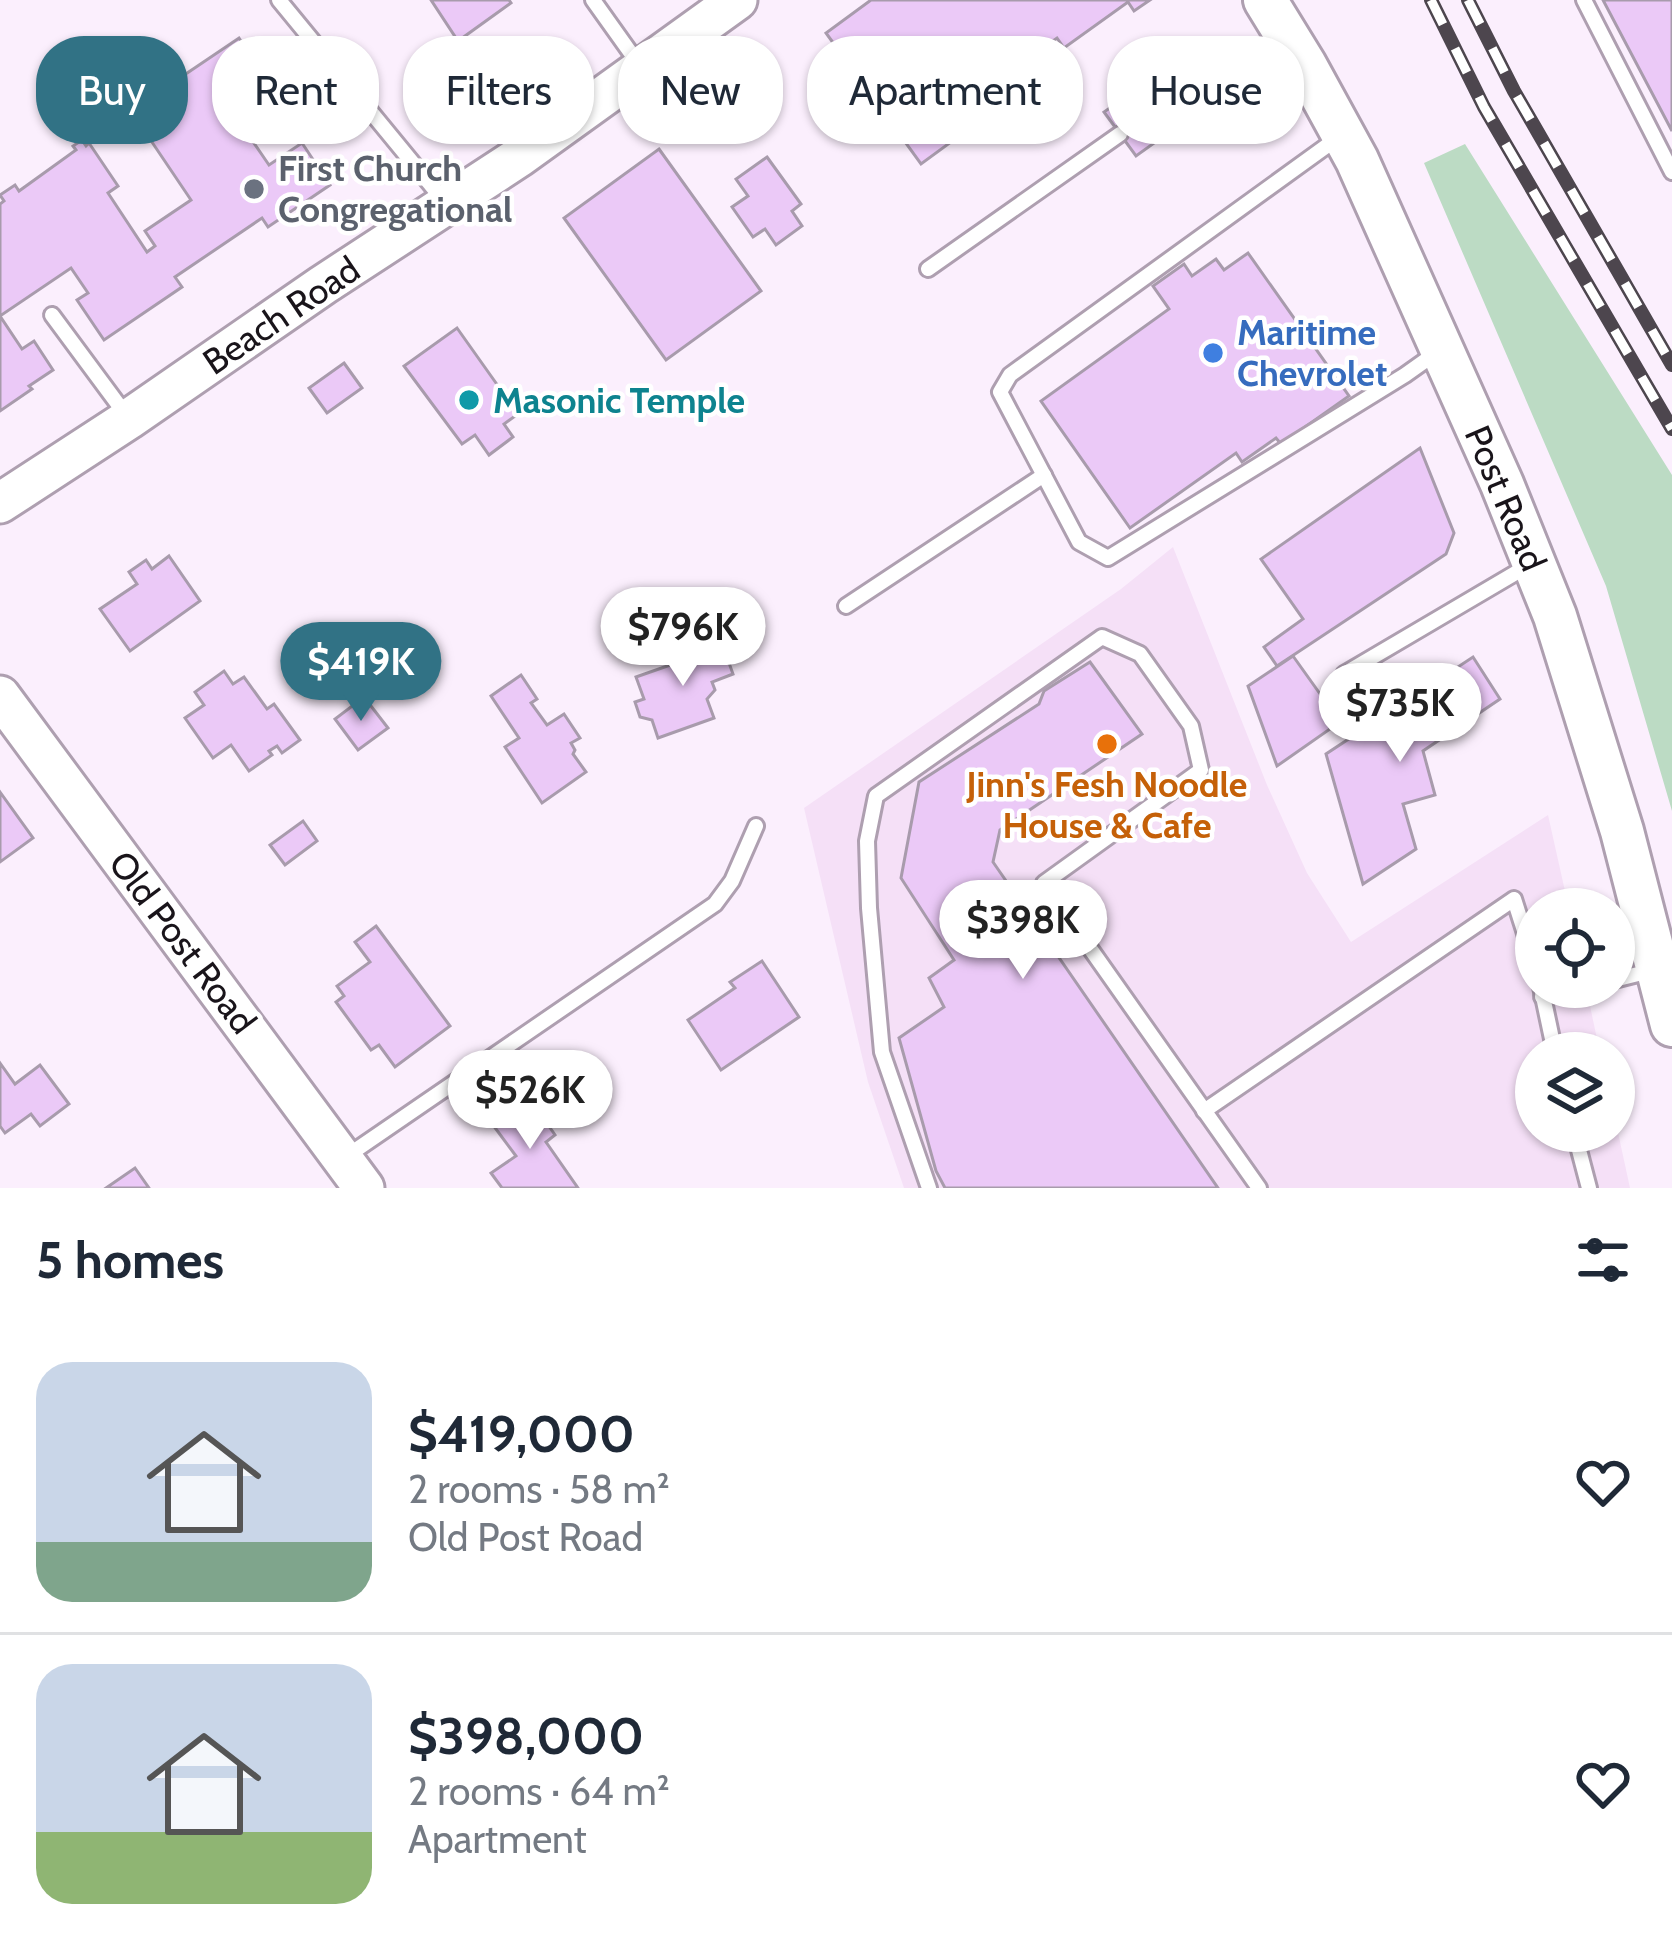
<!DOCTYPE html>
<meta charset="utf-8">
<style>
body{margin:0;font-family:Cabin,sans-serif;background:#f2f2f3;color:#1f2937;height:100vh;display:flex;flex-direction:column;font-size:45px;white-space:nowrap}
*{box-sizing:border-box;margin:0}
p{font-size:39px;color:#747a83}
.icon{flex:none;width:66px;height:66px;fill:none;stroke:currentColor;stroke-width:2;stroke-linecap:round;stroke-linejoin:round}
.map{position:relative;height:1188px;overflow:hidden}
.panel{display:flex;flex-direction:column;background:#fff;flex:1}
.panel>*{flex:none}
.hud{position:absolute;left:36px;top:36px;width:1602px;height:108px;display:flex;gap:24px}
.buttons{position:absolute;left:1515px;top:888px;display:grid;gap:24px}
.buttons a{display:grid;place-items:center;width:120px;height:120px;border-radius:50%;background:#fff;box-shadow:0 3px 9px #0004;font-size:60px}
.price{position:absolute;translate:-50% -102px;padding:0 27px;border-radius:42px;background:#fff;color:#222;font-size:39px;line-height:78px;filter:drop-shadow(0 3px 6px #0008)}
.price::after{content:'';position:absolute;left:50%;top:72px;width:36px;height:27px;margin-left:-18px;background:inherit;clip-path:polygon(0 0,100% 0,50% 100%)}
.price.on{background:#317285;color:#fff}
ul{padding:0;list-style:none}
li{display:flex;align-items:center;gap:36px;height:300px;padding:0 36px}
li+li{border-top:3px solid #e0e1e3}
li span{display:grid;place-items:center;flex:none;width:336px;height:240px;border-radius:36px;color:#555}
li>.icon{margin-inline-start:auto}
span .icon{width:144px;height:144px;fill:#fffc;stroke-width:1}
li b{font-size:51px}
h2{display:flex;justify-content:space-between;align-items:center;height:144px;padding:0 36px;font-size:51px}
.pill{padding:0 42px;border-radius:48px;background:#fff;box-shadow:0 3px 9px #0004;font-size:42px;line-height:108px}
.pill.on{background:#317285;color:#fff}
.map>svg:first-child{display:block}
.built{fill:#f5e0f7}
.green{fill:#bcdbc4}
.building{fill:#ebc9f7;stroke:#a89bac;stroke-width:3}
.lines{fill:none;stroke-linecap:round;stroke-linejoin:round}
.lane-casing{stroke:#ae9fb0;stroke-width:20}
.secondary-casing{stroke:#ae9fb0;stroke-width:45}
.primary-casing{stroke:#ae9fb0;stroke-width:48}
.lane{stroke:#fff;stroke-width:14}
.secondary{stroke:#fff;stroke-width:39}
.primary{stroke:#fff;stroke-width:42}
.rail-casing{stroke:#4d464e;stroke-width:14}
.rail{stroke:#fff;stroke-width:9;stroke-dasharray:27;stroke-linecap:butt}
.worship-dot{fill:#6b7280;stroke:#fff;stroke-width:4.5}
.shop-dot{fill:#3f7fe0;stroke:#fff;stroke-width:4.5}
.culture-dot{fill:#0f9aa8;stroke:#fff;stroke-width:4.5}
.food-dot{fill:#e8710a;stroke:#fff;stroke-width:4.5}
.labels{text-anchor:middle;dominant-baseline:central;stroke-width:9;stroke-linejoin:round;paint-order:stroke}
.worship-label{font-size:36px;font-weight:bold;fill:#5b616d;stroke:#fff;text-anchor:start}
.street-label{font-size:36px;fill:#19141a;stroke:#fff}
.shop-label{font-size:36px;font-weight:bold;fill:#366cbe;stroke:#fff;text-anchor:start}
.culture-label{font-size:36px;font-weight:bold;fill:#0d838f;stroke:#fff;text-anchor:start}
.food-label{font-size:36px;font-weight:bold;fill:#c56008;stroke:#fff}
</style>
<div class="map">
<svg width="1672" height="1188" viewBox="0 0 1672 1188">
<rect width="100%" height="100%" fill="#fbeffd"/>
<path class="built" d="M1173,547L1267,785L1307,873L1351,942L1548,815L1569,909H1536V987H1586L1600,1053H1536V1131H1614V1114L1630,1188H904L868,1082L804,808L1121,589Z"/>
<path class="green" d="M1465,144L1672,475V811L1606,586L1424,163Z"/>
<g class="building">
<path d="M431,0H509L511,3L458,41Z"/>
<path d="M871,0H1150L1134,11L1128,2L1064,48L1057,38L1043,48L1056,65L921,164L826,33Z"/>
<path d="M1603,0H1672V131Z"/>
<path d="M239,38L272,88L234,114L269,165L302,143L330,185L268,227L262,218L175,277L182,287L104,340L77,300L88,293L71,268L0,316V204L4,201L0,195L15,185L19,191L76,150L73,146L82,140L86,146L89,143L118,186L108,193L147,252L155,246L145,231L191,200L131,111Z"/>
<path d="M1125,97L1157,141L1136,156L1104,112Z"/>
<path d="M659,149L761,291L666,360L564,218Z"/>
<path d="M767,157L801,204L792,211L802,226L776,245L765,229L753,237L732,207L748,196L736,179Z"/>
<path d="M1248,253L1349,396L1281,444L1276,438L1242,462L1236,453L1130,528L1041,401L1169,309L1153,286L1184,264L1192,276L1216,259L1224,270Z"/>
<path d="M0,316L22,349L34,341L53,370L29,386L32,389L0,411Z"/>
<path d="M457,328L518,414L504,424L513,437L489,455L475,435L462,444L404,366Z"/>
<path d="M344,363L362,388L327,413L309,388Z"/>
<path d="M1420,448L1454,533L1446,554L1277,666L1264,647L1303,619L1261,559Z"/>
<path d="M169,556L200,601L130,651L100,609L137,584L129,572L146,560L152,569Z"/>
<path d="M719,635L733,674L712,682L715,690L707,699L714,718L658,738L652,720L640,717L635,702L644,699L636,677L693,657L689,646Z"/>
<path d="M1293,656L1340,722L1277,766L1248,686Z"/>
<path d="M1473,657L1500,699L1423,751L1435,795L1403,804L1416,849L1363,884L1326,754Z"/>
<path d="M1090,662L1142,734L1000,830L993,862L1218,1188H945L936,1171L899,1038L944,1007L929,978L954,960L901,878L919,782L1039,704L1044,691Z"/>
<path d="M224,671L233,684L244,677L267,709L274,704L300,740L282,753L277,746L269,751L272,755L249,771L231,745L213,758L185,718L204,705L195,692Z"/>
<path d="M521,675L537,699L531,703L547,725L564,714L580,738L571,743L575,750L573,754L586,772L542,803L505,747L519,738L491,696Z"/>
<path d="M364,697L388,728L358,750L335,719Z"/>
<path d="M0,792L33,838L0,862Z"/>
<path d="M303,821L317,841L285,865L270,845Z"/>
<path d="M376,926L450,1026L395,1067L379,1045L371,1050L336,1002L344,996L337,986L370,962L355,942Z"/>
<path d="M762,961L799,1017L721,1070L688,1020L735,988L730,982Z"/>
<path d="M0,1063L15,1084L40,1065L69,1104L40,1126L31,1114L5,1133L0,1126Z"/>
<path d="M566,1065L582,1096L550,1112L534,1082Z"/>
<path d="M530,1099L555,1135L546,1142L578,1188H502L491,1173L516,1156L493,1125Z"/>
<path d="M135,1168L149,1188H106Z"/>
</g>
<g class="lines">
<defs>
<g id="lane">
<path d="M279,0L444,201"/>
<path d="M593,0L640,66"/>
<path d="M1584,0L1672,172"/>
<path d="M1141,119L1181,89L1211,117"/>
<path d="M1339,137L1010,375L1000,392L1079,542L1108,558L1405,375L1436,353"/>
<path d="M928,269L1120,134"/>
<path d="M52,315L126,415"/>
<path d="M846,606L1044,475"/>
<path d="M1344,674L1529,565"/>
<path d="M1614,980L1650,971"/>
<path d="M1541,987L1555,1053"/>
<path d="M1542,997L1584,987"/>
<path d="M1204,1111L1514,899L1536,968"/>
<path d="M1574,1131L1589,1188"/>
<path d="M347,1156L715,904L732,881L756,826"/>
<path d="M929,1188L882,1052L869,908L867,841L876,796L1102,637L1140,654L1191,726L1201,770L1044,883L1259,1188"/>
</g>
<g id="secondary">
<path d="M0,503L129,419L323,285L519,157L737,0"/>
<path d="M0,696L364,1188"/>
</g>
<path id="primary" d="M1265,0L1305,65L1357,160L1502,484L1555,616L1622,831L1672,1025"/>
</defs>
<use href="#lane" class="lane-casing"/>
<use href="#secondary" class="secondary-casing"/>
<use href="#primary" class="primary-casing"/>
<use href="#lane" class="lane"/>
<use href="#secondary" class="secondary"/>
<use href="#primary" class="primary"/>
<defs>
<g id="rail">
<path d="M1431,0L1484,107L1672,429"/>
<path d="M1468,0L1514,91L1672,365"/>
</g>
</defs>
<use href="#rail" class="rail-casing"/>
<use href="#rail" class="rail"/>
</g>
<circle class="worship-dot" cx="254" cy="189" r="12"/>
<circle class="shop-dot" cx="1213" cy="353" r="12"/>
<circle class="culture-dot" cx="469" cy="400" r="12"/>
<circle class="food-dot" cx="1107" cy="744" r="12"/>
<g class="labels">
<g class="worship-label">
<text x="278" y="168">First Church<tspan x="278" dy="41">Congregational</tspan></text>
</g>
<g class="street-label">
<text transform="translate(281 315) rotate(-34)">Beach Road</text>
<text transform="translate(1506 498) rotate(67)">Post Road</text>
<text transform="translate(183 942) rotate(53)">Old Post Road</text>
</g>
<g class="shop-label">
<text x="1237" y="332">Maritime<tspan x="1237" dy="41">Chevrolet</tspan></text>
</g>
<g class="culture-label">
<text x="493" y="400">Masonic Temple</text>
</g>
<g class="food-label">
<text x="1107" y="784">Jinn's Fesh Noodle<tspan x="1107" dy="41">House &amp; Cafe</tspan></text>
</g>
</g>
</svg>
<div class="buttons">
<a><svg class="icon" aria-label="locate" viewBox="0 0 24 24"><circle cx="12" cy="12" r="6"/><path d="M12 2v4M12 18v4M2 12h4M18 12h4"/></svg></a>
<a><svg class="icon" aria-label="layers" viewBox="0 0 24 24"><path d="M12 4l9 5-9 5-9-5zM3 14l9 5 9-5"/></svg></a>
</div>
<b class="price" style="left:683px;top:689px">$796K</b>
<b class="price on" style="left:361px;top:724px">$419K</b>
<b class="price" style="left:1400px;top:765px">$735K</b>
<b class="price" style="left:1023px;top:982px">$398K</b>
<b class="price" style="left:530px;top:1152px">$526K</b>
<div class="hud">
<a class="pill on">Buy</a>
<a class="pill">Rent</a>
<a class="pill">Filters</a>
<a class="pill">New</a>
<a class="pill">Apartment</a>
<a class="pill">House</a>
</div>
</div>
<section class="panel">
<h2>5 homes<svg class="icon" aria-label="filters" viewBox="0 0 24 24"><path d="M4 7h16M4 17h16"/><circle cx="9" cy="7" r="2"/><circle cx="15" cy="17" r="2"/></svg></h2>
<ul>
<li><span style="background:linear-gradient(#c9d6e8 75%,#7fa58c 0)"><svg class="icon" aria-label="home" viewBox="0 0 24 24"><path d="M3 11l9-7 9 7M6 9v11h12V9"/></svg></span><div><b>$419,000</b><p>2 rooms · 58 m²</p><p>Old Post Road</p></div><svg class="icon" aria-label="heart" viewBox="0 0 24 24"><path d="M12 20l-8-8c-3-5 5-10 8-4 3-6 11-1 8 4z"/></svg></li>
<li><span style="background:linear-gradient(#c9d6e8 70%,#8fb573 0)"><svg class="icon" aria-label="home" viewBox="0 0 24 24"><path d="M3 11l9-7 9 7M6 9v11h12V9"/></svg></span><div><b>$398,000</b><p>2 rooms · 64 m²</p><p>Apartment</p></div><svg class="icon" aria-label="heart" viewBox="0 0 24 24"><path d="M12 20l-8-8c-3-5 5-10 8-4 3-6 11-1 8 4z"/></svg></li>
</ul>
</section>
